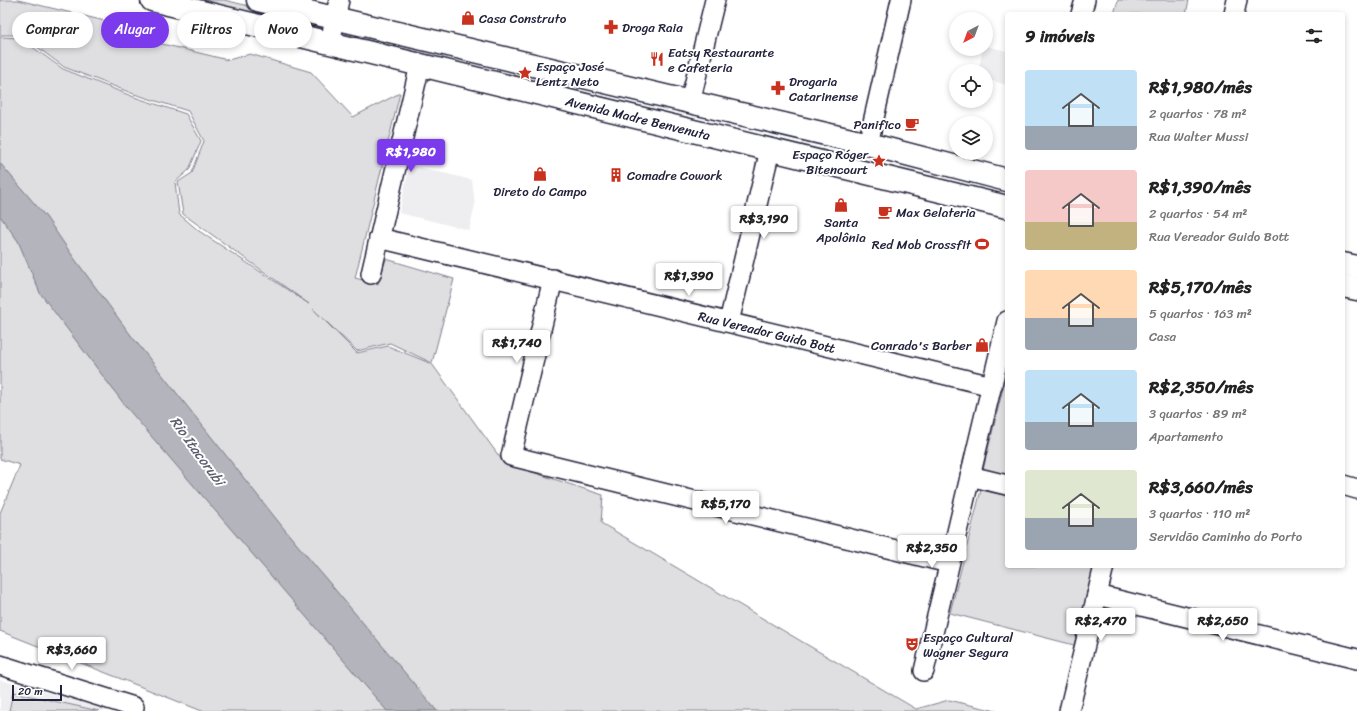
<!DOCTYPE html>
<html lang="pt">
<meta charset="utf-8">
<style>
body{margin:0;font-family:Sriracha,sans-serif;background:#f6f6f6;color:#222;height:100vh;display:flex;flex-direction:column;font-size:15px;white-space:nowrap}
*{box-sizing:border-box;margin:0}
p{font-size:13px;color:#767676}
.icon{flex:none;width:22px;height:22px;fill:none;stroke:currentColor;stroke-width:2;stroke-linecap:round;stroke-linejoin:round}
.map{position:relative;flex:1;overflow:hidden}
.sheet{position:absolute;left:1005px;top:12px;width:340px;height:556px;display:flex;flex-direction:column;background:#fff;border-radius:4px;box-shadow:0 2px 6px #0003}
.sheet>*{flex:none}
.top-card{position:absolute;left:12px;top:12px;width:380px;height:36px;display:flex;gap:8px}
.needle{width:26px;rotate:221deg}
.buttons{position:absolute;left:949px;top:12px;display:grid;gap:8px}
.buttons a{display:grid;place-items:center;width:44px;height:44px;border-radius:50%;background:#fff;box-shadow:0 2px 6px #0003;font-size:20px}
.scale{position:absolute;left:12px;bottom:10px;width:50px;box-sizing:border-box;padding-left:4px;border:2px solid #22223b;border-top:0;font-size:11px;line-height:14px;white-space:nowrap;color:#22223b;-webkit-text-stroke:3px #fff;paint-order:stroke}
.price{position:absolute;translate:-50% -34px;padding:0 9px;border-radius:4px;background:#fff;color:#222;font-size:13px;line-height:26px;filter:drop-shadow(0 1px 2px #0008)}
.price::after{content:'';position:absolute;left:50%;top:24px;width:12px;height:9px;margin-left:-6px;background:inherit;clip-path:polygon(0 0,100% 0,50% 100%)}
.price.on{background:#7c3aed;color:#fff}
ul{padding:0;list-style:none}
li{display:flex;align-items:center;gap:12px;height:100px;padding:0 20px}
li span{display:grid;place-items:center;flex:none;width:112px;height:80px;border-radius:4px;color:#555}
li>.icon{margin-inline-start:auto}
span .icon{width:48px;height:48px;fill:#fffc;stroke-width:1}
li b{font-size:17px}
h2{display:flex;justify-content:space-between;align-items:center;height:48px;padding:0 20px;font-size:17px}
.chip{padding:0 14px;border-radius:18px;background:#fff;box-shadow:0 2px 6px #0003;font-size:14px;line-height:36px}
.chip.on{background:#7c3aed;color:#fff}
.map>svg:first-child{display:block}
.built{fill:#eeeef1}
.green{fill:#dfdfe2;stroke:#80808e}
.water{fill:#b4b4bc;stroke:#7a7a88}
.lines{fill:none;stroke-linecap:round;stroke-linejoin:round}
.minor-casing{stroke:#22223b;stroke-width:22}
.major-casing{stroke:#22223b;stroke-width:25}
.minor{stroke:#fff;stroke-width:19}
.major{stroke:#fff;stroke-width:22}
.labels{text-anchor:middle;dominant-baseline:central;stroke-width:4;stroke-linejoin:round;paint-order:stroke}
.poi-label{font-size:13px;fill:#22223b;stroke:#fff;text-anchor:start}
.street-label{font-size:13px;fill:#22223b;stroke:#fff}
.water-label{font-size:14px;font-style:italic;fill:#5c5c6f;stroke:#fff}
</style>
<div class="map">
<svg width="1357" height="711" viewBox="0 0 1357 711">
<rect width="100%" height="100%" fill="#fff"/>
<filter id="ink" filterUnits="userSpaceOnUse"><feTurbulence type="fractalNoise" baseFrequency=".025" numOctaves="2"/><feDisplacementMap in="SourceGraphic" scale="8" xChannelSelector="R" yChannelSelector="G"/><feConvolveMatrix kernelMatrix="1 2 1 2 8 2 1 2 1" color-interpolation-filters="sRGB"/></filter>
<g filter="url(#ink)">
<g class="built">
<path d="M986,46L1007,51V85L986,79V71H978L983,49H986Z"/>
<path d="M410,165L472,180L475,205L469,230L399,213Z"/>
<path d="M0,680L114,711H0Z"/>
</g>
<g class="green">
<path d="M0,0H18L134,28L150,41L228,60L250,54L311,72L353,117L400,93L355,278L378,284L386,259L454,279L432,363L390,343L357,351L313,309L357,353L388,346L432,364L504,463L603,495L601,523L916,709L949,700L996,711H202L0,631V513L20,465L0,459V37L20,38L63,69L134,97L186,114L201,141L189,170L175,182L179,214L199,231L309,304L183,214L178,182L192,173L204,141L188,111L134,94L64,67L21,35H0Z"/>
<path d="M199,0H224L328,25L326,30Z"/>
<path d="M1118,0H1189L1186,14H1114Z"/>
<path d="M1007,372V476L983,470Z"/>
<path d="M981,490L1007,496V566H1094L1074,645L950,613Z"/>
<path d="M13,692L99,711H9Z"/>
</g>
<path class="water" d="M0,163L46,217L74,258L130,334L285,530L437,711H387L127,408L40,293L18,241L0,216Z"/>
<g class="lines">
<defs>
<g id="minor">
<path d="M1081,14L1085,0"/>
<path d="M1234,14L1237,0"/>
<path d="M330,43L339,0"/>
<path d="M690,102L715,0"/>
<path d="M868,144L901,0"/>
<path id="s1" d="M379,238L992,386"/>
<path d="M371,274L420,65"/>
<path d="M553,279L511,456L949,563"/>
<path d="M729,322L770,150"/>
<path d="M970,476L1007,485"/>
<path d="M1343,485L1357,489"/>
<path d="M1097,595L1357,659"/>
<path d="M0,665L134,707"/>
<path d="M924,671L1007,321"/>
<path d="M1069,711L1104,566"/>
</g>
<g id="major">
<path id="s2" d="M152,0L1007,207"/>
<path d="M258,0L868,144L1007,180"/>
<path d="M1343,264L1357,267"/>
<path d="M1343,286L1357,289"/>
</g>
</defs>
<use href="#minor" class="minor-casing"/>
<use href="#major" class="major-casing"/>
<use href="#minor" class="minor"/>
<use href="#major" class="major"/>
</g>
</g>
<defs>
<symbol id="shop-bare" viewBox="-9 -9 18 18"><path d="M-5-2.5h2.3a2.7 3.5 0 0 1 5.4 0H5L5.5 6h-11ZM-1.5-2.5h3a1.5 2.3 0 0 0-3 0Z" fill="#c8321e" stroke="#fff" stroke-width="2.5" paint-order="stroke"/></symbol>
<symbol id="pharmacy-bare" viewBox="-9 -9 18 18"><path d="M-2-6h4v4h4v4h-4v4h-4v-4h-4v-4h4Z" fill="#c8321e" stroke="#fff" stroke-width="2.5" paint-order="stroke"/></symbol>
<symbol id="restaurant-bare" viewBox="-9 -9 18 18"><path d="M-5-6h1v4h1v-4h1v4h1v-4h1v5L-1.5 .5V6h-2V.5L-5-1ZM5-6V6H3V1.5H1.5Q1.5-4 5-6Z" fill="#c8321e" stroke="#fff" stroke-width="2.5" paint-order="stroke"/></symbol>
<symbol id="sight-bare" viewBox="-9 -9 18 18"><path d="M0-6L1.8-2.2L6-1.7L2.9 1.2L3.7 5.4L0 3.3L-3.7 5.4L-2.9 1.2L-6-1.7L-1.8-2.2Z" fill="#c8321e" stroke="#fff" stroke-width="2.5" paint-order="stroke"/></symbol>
<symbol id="cafe-bare" viewBox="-9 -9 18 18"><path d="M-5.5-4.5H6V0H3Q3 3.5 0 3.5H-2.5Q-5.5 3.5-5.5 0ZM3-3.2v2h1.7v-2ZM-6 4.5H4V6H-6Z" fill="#c8321e" stroke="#fff" stroke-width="2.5" paint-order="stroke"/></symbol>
<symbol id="building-bare" viewBox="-9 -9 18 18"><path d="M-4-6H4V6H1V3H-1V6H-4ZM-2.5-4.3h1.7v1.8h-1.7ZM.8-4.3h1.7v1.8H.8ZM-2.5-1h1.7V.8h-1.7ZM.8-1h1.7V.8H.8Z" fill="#c8321e" stroke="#fff" stroke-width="2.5" paint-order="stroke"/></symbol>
<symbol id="stadium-bare" viewBox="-9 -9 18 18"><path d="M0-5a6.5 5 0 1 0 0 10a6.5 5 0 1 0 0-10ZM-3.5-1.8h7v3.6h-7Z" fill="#c8321e" stroke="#fff" stroke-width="2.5" paint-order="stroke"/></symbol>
<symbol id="theatre-bare" viewBox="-9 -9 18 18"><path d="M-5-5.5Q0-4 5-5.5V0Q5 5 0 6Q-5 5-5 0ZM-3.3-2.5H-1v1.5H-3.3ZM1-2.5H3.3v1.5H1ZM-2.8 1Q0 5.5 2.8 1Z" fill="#c8321e" stroke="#fff" stroke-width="2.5" paint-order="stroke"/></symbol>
</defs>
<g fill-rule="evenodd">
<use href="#shop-bare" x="458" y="8" width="20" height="20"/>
<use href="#pharmacy-bare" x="601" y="17" width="20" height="20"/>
<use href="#restaurant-bare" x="647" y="49" width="20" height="20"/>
<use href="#sight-bare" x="515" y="63" width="20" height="20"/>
<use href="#pharmacy-bare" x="768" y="78" width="20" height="20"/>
<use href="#cafe-bare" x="902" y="114" width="20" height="20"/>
<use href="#sight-bare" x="869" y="151" width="20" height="20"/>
<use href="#shop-bare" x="530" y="164" width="20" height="20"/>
<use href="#building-bare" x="606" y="165" width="20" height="20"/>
<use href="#shop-bare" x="831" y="195" width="20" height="20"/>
<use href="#cafe-bare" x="875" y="202" width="20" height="20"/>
<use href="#stadium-bare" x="972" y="234" width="20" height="20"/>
<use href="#shop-bare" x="972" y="335" width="20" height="20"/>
<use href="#theatre-bare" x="902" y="634" width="20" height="20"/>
</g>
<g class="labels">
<g class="poi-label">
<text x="479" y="18">Casa Construto</text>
<text x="622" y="27">Droga Raia</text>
<text x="668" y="52">Eatsy Restaurante<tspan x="668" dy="15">e Cafeteria</tspan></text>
<text x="536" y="66">Espaço José<tspan x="536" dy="15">Lentz Neto</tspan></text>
<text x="789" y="81">Drogaria<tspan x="789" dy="15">Catarinense</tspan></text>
<text x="901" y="124" text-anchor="end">Panifico</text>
<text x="868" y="154" text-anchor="end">Espaço Róger<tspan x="868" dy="15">Bitencourt</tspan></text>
<text x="627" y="175">Comadre Cowork</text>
<text x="540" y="191" text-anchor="middle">Direto do Campo</text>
<text x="896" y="212">Max Gelateria</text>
<text x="841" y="222" text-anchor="middle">Santa<tspan x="841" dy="15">Apolônia</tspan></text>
<text x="971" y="244" text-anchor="end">Red Mob Crossfit</text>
<text x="971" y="345" text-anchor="end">Conrado's Barber</text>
<text x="923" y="637">Espaço Cultural<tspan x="923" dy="15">Wagner Segura</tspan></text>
</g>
<g class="street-label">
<text stroke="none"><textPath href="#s2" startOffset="500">Avenida Madre Benvenuta</textPath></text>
<text stroke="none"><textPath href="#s1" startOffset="399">Rua Vereador Guido Bott</textPath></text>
</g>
<g class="water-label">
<text transform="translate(197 451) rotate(54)">Rio Itacorubi</text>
</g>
</g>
</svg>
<div class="buttons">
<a><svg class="needle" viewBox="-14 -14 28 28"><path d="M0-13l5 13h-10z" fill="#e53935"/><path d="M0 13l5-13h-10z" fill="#767676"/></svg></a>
<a><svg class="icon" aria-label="locate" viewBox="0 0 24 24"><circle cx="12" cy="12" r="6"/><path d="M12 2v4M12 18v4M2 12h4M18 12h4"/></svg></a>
<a><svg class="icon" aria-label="layers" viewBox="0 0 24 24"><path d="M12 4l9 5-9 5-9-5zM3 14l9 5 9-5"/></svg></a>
</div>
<div class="scale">20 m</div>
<b class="price on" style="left:411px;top:173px">R$1,980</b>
<b class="price" style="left:764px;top:240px">R$3,190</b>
<b class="price" style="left:689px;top:297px">R$1,390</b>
<b class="price" style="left:517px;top:364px">R$1,740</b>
<b class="price" style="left:726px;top:525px">R$5,170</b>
<b class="price" style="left:932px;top:569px">R$2,350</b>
<b class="price" style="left:1101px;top:642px">R$2,470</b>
<b class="price" style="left:1223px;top:642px">R$2,650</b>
<b class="price" style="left:72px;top:671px">R$3,660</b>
<div class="top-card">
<a class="chip">Comprar</a>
<a class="chip on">Alugar</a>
<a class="chip">Filtros</a>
<a class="chip">Novo</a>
</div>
<section class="sheet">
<h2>9 imóveis<svg class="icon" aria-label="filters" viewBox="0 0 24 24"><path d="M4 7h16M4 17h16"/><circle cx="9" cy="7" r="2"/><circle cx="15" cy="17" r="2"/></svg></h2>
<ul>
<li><span style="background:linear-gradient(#bfe0f5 70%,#9aa5b1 0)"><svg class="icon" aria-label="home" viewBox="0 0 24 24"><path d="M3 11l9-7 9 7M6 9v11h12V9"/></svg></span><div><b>R$1,980/mês</b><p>2 quartos · 78 m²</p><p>Rua Walter Mussi</p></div></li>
<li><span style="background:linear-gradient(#f6c9c9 65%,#c2b280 0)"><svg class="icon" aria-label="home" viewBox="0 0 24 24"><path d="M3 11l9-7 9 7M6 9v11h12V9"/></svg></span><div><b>R$1,390/mês</b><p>2 quartos · 54 m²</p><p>Rua Vereador Guido Bott</p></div></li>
<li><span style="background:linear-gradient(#ffd9b3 60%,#9aa5b1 0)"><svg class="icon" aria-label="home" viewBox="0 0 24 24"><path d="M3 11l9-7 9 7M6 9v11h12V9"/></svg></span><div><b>R$5,170/mês</b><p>5 quartos · 163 m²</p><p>Casa</p></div></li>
<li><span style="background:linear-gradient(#bfe0f5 65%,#9aa5b1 0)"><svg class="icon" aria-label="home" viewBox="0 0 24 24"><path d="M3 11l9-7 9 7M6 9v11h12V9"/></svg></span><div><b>R$2,350/mês</b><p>3 quartos · 89 m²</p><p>Apartamento</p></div></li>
<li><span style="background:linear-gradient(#dfe7d0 60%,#9aa5b1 0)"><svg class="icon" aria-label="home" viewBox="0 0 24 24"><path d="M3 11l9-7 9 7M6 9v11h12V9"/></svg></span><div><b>R$3,660/mês</b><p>3 quartos · 110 m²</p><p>Servidão Caminho do Porto</p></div></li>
</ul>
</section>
</div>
